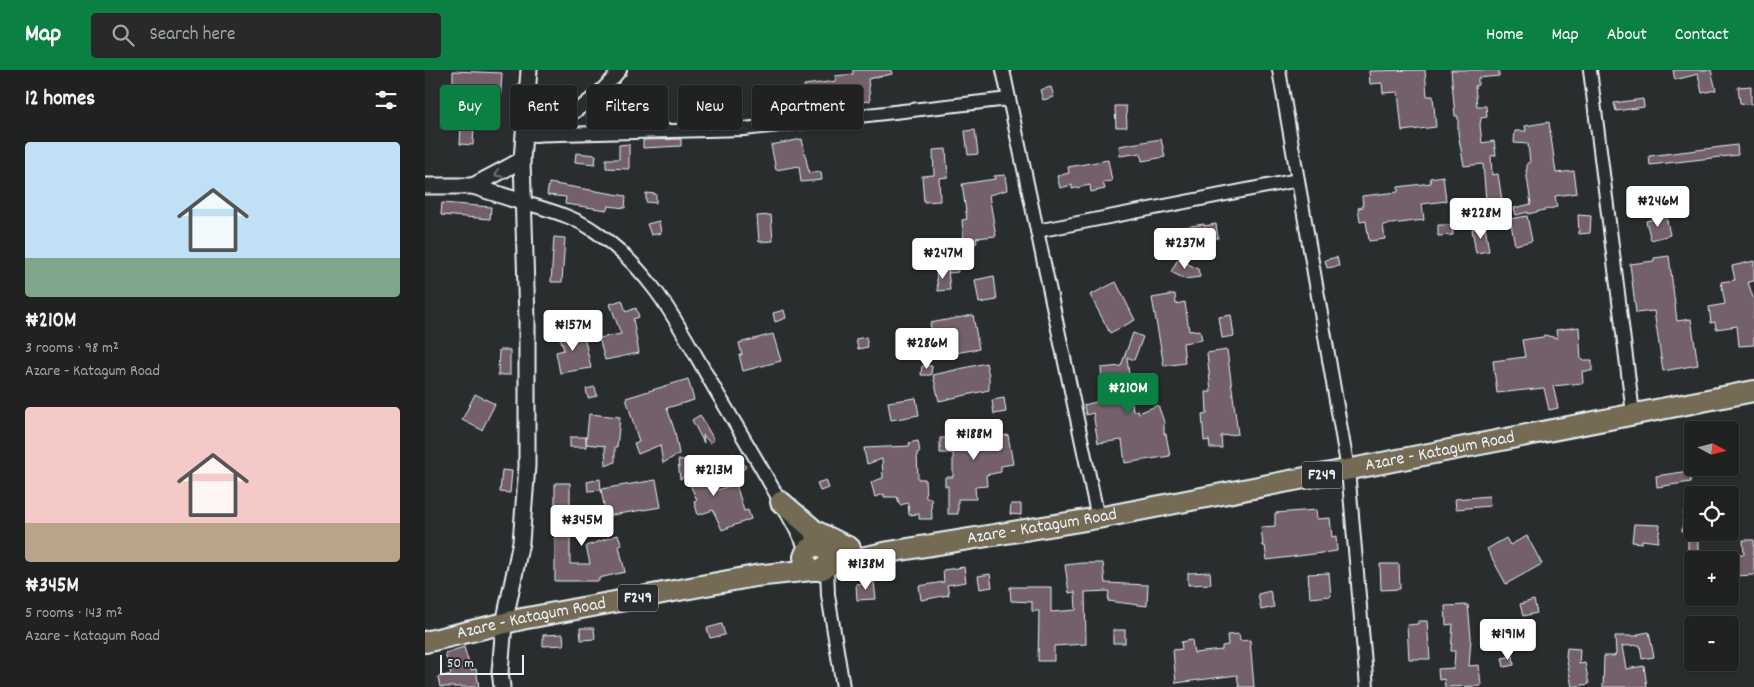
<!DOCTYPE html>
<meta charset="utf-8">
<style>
body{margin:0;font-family:Dekko,sans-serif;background:#282a2a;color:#f1f3f6;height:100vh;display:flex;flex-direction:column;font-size:19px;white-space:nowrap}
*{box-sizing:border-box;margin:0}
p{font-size:16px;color:#a2a4a5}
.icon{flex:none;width:28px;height:28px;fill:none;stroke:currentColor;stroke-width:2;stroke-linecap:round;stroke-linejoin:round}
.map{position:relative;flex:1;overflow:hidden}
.side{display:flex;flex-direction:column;background:#202222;width:425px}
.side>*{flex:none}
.hud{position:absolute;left:15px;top:15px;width:475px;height:45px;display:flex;gap:10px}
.needle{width:32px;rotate:97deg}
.buttons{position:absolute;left:1259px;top:351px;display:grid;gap:10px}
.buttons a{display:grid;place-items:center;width:55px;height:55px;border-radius:5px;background:#202222;box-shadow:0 1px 4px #0004,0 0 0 1px #3d3f40;font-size:25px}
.scale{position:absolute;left:15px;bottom:12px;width:84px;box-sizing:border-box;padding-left:5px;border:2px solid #e8f1f8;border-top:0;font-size:14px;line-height:18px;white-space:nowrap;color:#e8f1f8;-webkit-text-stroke:4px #2a2d2e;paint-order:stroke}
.price{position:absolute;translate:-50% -42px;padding:0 11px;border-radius:5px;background:#fff;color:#222;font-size:16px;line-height:32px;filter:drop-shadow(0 1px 2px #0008)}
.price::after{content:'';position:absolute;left:50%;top:30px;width:15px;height:11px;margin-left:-8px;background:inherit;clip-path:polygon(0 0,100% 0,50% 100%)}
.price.selected{background:#0b8043;color:#fff}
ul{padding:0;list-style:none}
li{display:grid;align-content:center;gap:10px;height:265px;padding:0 25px}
li span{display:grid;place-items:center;height:155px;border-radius:5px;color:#555}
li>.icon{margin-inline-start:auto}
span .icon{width:90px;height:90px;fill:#fffc;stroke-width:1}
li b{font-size:21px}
h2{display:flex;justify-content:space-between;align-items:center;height:60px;padding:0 25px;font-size:21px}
.tag{padding:0 18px;border-radius:5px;background:#202222;box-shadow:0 1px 4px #0004,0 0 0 1px #3d3f40;font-size:18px;line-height:45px}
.tag.selected{background:#0b8043;color:#fff}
header{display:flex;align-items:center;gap:30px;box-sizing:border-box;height:70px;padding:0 25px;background:#0b8043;color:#fff}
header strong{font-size:24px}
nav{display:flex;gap:28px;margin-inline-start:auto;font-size:18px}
.search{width:350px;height:45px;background:#282a2a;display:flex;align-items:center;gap:12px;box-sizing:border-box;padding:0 18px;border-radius:5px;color:#a2a4a5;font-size:19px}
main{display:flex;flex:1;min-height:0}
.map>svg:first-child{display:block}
.building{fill:#73616b;stroke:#e8f1f8}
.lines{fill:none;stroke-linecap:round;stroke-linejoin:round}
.minor-casing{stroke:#e8f1f8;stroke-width:16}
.tertiary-casing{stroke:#e8f1f8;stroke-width:19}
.primary-casing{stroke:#e8f1f8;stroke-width:24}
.minor{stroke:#2a2d2e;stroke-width:12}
.tertiary{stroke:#2a2d2e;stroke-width:15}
.primary{stroke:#746b52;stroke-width:20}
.oneway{stroke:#6c7275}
.labels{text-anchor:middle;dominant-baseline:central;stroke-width:4;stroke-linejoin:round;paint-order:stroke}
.shield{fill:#2a2d2e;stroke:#afb6bb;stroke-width:1}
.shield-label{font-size:16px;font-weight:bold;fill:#e8f1f8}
.street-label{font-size:18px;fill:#e8f1f8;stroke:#2a2d2e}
</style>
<header>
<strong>Map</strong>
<div class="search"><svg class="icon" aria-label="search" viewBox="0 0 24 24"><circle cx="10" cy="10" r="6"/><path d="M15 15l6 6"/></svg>Search here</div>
<nav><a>Home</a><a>Map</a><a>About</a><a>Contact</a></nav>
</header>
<main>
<section class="side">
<h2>12 homes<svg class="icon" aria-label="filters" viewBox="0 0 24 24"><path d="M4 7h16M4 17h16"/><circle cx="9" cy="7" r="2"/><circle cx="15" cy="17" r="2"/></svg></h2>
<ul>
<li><span style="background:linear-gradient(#bfe0f5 75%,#7fa58c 0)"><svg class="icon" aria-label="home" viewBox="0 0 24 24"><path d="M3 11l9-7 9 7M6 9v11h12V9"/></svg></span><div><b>₦210M</b><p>3 rooms · 98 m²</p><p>Azare - Katagum Road</p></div></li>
<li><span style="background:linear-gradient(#f6c9c9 75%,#b9a48a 0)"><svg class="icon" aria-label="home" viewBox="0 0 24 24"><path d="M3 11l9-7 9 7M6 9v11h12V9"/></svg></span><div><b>₦345M</b><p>5 rooms · 143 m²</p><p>Azare - Katagum Road</p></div></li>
</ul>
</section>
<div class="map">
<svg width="1329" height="617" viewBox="0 0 1329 617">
<rect width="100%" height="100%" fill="#2a2d2e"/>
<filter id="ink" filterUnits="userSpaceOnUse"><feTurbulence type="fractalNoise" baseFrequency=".02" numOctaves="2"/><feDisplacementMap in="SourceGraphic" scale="10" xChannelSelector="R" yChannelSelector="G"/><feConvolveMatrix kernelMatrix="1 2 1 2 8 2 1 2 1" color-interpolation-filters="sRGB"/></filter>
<g filter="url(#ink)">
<g class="building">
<path d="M428,0H466L467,4L443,9L445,31L437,32L438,37L423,39L422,32L382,37L379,15L411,11L410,6L428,4Z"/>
<path d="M1000,0L1002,26H1008L1011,57L977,61L973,22L958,23L957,13L945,14L944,1Z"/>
<path d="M1026,0H1074V6L1053,8V15L1050,16L1052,36H1061L1062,47L1056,48L1055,55L1057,73L1069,71L1071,85L1066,86L1067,105L1073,104L1078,137L1057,140L1055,132L1061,131L1058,94L1039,96L1033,63V46H1030Z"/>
<path d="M1248,0H1286L1291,20L1277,23L1273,4L1250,10Z"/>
<path d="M28,1L77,3L75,34L51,32V36H28Z"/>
<path d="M1326,16V34L1315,33L1313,17Z"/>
<path d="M626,17L629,27L618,30L615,20Z"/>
<path d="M1218,29L1219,37L1191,41L1189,33Z"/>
<path d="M690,36H701L702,57H691Z"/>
<path d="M1124,52L1131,103L1149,101L1152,123L1130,126L1132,137L1103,144V142L1091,145L1089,138L1106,134L1101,100H1102V93H1105L1103,74L1089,73L1090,61H1101L1100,56Z"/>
<path d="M36,56L49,57L48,75L35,74Z"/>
<path d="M550,60L553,84L543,85L540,61Z"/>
<path d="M256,69V76L218,78V70Z"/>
<path d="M377,69L384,103L396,102L397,110L376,112L374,96L351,100L346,75Z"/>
<path d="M736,69L740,87L717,91L716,83L695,86L694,76Z"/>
<path d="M204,74V99L181,98V89H194V75Z"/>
<path d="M1312,75L1313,85L1225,95L1224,86Z"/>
<path d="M521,79L523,107L514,108L515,131L499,132L497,106L509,105L508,80Z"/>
<path d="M151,83L171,85L170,94L150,92Z"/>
<path d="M683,90L687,111L678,112L680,119L666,122L665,115L647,119V115L635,118L632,106L644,103L643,97Z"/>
<path d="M580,105L582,120L564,125L571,166L551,168L552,173L539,174L537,150L542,149L537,114L570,109L569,106Z"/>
<path d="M1018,106L1021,131L997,134L999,150L958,155L960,169L944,171L941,151L935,152L933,138L938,137L937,126L973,122V117L1006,113L1005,108Z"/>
<path d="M124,113L201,126L200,138L183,136L182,140L140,134L141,127L122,125Z"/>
<path d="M221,123L231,124V133L221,132Z"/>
<path d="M17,133L66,137L65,149L16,145Z"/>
<path d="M346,145L348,171L334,172L332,146Z"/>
<path d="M1153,145L1166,146L1165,163L1154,164Z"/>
<path d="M1102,146L1107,171L1090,175L1085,149Z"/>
<path d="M1241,146L1245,165L1226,170L1221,151Z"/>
<path d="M234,151L236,163L226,165L222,154Z"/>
<path d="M779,154V156L791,154L793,168L781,170L782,174L756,182L753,169H750L748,159Z"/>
<path d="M1013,155H1027L1028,165L1013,166Z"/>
<path d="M1060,156L1064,181L1051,183L1047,159Z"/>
<path d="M129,167L140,168L137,212H126Z"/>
<path d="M530,179L533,202L524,203L521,180Z"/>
<path d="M1244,186L1252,251L1266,249L1273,295L1238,301L1229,241L1211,243L1205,194L1229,191V188Z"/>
<path d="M912,187L914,196L902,198L900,190Z"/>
<path d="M753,189L773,199L775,207L760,209L746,202Z"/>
<path d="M1329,191V211L1323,212L1329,231V275L1314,276L1312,256L1291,259L1290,252L1286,253L1284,237L1300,234L1296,212L1310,210L1307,196Z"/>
<path d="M523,200L525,220L513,221L511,201Z"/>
<path d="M569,206L572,230L554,233L550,210Z"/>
<path d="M691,212L710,250L685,263L665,225Z"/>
<path d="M750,224L751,234L760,232L764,261L775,260L777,270L758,273L760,293L739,296L727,228Z"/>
<path d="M197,230L201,242L211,238L214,247L208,249L214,283L180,290L174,268L196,264L185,234Z"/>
<path d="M359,240L361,248L350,252L348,243Z"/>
<path d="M548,245L554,279L511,286L505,253Z"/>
<path d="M806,245L809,266L797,268L794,247Z"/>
<path d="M157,257L166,298L135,303L131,282L139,280L134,264Z"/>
<path d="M1154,257L1156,290H1167V301H1157L1158,313L1128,316L1133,338L1124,340L1119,318L1072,323L1068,291L1100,287L1097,270L1118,267L1119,265L1132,268L1131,260Z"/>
<path d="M708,263L718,267L709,290L702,287L708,341L713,340L714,343L733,335L739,352V364H741L745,386L700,393L697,370L673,373L668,343L661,345L659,335L679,330L676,298L696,296Z"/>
<path d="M348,264L356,291L318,301L314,285H317L314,273Z"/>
<path d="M441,267L443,277L433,279L431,269Z"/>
<path d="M74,280H85V305H73Z"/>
<path d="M802,280L813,364L796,366L797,378H785L784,370L779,371L777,344L782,343L781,322H786L782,283Z"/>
<path d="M561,293L564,305V320L514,331L508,305Z"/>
<path d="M497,296H507L506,305H496Z"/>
<path d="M263,309L269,330L242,338L250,362L254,384L238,393L235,375L213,384L209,373L214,372L201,328Z"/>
<path d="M170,317L172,326L163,328L161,319Z"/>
<path d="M50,324L70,334L57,360L37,350Z"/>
<path d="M491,328L494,345L466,350L463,332Z"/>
<path d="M579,328L581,342L569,344L567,330Z"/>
<path d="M164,344L195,347L192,377H190V392L181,396L180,376L161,374Z"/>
<path d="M275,345L289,370L285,373L278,365L279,373L267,350Z"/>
<path d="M572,355V367L583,365L588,394L576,396V402L561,405L562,416L550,417L551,429H533V444H523V416H520V407H528V383H515V368H528V362H550V356Z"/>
<rect x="145" y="367" width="16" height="10"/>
<path d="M493,371L495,382L492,383L493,409H500L501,428H506L507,449H494V444L484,445L483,433L475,435L472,427H459V424L450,427L446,412L458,408L457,389L442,394L440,385L439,378L485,376L484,373Z"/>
<path d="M309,383L321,397L312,405L301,391Z"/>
<path d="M271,389L286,422L311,414L319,441L323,440L326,449L297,460L288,440L273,445L269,431L272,430L261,406L255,409L253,390Z"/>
<path d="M77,400L87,401L85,423L75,422Z"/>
<path d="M1264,401L1266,412L1232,417L1231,406Z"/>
<path d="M175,409L176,420L163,421L162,412Z"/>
<path d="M231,410L236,437L181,446L176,419Z"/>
<path d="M401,410L404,418L395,421L392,413Z"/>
<path d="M130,413H145V494H165L161,476L193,465L197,475L194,476L200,502L174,508V511H130Z"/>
<path d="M1064,426L1065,436L1031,439L1030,429Z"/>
<path d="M586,434H596V445L585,444Z"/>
<path d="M891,440L892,449L905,448L907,467L911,466L912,481L842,490L840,476H838L836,457L850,456V443Z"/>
<path d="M1259,440L1268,441V461H1257Z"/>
<path d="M1209,454L1235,455L1233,472L1217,470V473L1207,472Z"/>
<path d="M1102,466L1117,494L1081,514L1062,479L1081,468L1085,475Z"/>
<rect x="1263" y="470" width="10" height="18"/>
<path d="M1318,470H1329V505L1309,506L1307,484H1319Z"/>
<path d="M657,493H678L680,513L723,515L722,536L683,531L684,521L660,522L661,574L629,576V591H613L614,541H607V532L586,531L585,517H626V542L651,540L650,522L644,523L640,495Z"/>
<path d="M955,494H974L975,519L956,520Z"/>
<path d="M539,497L541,512L522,515L524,525L496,530L494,516L519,512L518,500Z"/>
<path d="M785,502L786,514L763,515V503Z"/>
<path d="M904,503L906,526L885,528L883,504Z"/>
<path d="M565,504L567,517L555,519L553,506Z"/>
<path d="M449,512L451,529L432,530L431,514Z"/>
<path d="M845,521L849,537L836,540L833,524Z"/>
<path d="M1109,530L1112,543L1098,546L1095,534Z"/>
<path d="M1043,535L1046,567L1044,596L1054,595L1056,616L1020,617L1019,609L1014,610L1013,599L1029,598L1030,581H1026L1028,554L1021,555L1020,536Z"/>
<path d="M993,551H1002L1005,589H984L982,555L993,554Z"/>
<path d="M297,554L300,565L285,568L282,558Z"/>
<path d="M155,558H169L170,569L156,570Z"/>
<rect x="688" y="560" width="12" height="13"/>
<path d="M1224,562L1229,587L1217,589L1215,575L1197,576L1201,599L1219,596L1222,617H1178L1179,586H1189L1191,584L1190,566H1213V564Z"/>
<path d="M138,564L139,575L118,576V565Z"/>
<path d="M814,564L815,571L825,570L829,617H814L812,605L751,613L748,580L757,579L756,572L767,570L769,583L797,580V576L803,575L802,565Z"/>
<path d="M39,577L46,600L51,599L54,617H15L13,607L26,604L20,583Z"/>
<path d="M1142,578L1155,579L1154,594L1160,593L1164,614L1147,617L1141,586Z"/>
<path d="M1088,586L1089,595L1079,597L1077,588Z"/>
</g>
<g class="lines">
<defs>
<g id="minor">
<path d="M578,0L673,448"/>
<path d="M854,0L923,400L942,617"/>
<path d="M1165,0L1208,343"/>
<path d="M99,65L319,59L584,29"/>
<path d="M111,65C142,49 173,28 195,0"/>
<path d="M97,132C123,140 149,146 171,162C232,205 255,259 291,321C322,373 353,426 382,480"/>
<path d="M612,161L873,110"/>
<path d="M402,496L403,525L418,617"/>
</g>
<g id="tertiary">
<path d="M0,116H48L97,132"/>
<path d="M48,116L97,90"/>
<path d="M77,617L75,602L79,554L96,472L102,396V250L97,90L104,0"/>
</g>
<g id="primary">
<path d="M356,432L390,461L425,478"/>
<path id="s1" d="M403,495L405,489L401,478L391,475L382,480L379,487C381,500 393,504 403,495L464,482L673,448L1329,321"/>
<path id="s2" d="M0,572L97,549L330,506L387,500"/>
</g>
</defs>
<use href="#minor" class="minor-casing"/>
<use href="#tertiary" class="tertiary-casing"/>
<use href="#primary" class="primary-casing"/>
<use href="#minor" class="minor"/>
<use href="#tertiary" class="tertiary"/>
<use href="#primary" class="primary"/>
</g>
<defs><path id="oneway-chevron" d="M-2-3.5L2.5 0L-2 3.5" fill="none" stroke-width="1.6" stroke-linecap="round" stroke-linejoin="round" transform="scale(1.25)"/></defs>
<use class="oneway" href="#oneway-chevron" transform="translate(73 104) rotate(151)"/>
</g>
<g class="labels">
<g class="shield">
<rect x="877" y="391.5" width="40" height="27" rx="4"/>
<rect x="193" y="514.5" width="40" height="27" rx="4"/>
</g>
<g class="shield-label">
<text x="897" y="405">F249</text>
<text x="213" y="528">F249</text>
</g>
<g class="street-label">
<text stroke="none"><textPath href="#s1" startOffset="701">Azare - Katagum Road</textPath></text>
<text stroke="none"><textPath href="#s1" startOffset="296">Azare - Katagum Road</textPath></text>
<text stroke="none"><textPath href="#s2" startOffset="109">Azare - Katagum Road</textPath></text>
</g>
</g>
</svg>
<div class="buttons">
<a><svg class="needle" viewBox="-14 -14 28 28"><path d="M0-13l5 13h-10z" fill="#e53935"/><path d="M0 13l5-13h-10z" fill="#a2a4a5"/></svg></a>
<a><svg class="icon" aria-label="locate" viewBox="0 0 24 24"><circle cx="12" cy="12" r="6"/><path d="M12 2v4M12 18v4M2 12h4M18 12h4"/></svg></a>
<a>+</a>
<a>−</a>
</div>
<div class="scale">50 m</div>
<b class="price" style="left:1233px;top:158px">₦246M</b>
<b class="price" style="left:1056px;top:170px">₦228M</b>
<b class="price" style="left:760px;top:200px">₦237M</b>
<b class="price" style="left:518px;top:210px">₦247M</b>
<b class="price" style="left:148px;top:282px">₦157M</b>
<b class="price" style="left:502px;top:300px">₦286M</b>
<b class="price selected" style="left:703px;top:345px">₦210M</b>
<b class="price" style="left:549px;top:391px">₦188M</b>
<b class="price" style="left:289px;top:427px">₦213M</b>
<b class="price" style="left:157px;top:477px">₦345M</b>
<b class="price" style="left:441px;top:521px">₦138M</b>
<b class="price" style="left:1083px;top:591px">₦191M</b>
<div class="hud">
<a class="tag selected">Buy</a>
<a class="tag">Rent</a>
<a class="tag">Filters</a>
<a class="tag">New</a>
<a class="tag">Apartment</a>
</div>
</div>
</main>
